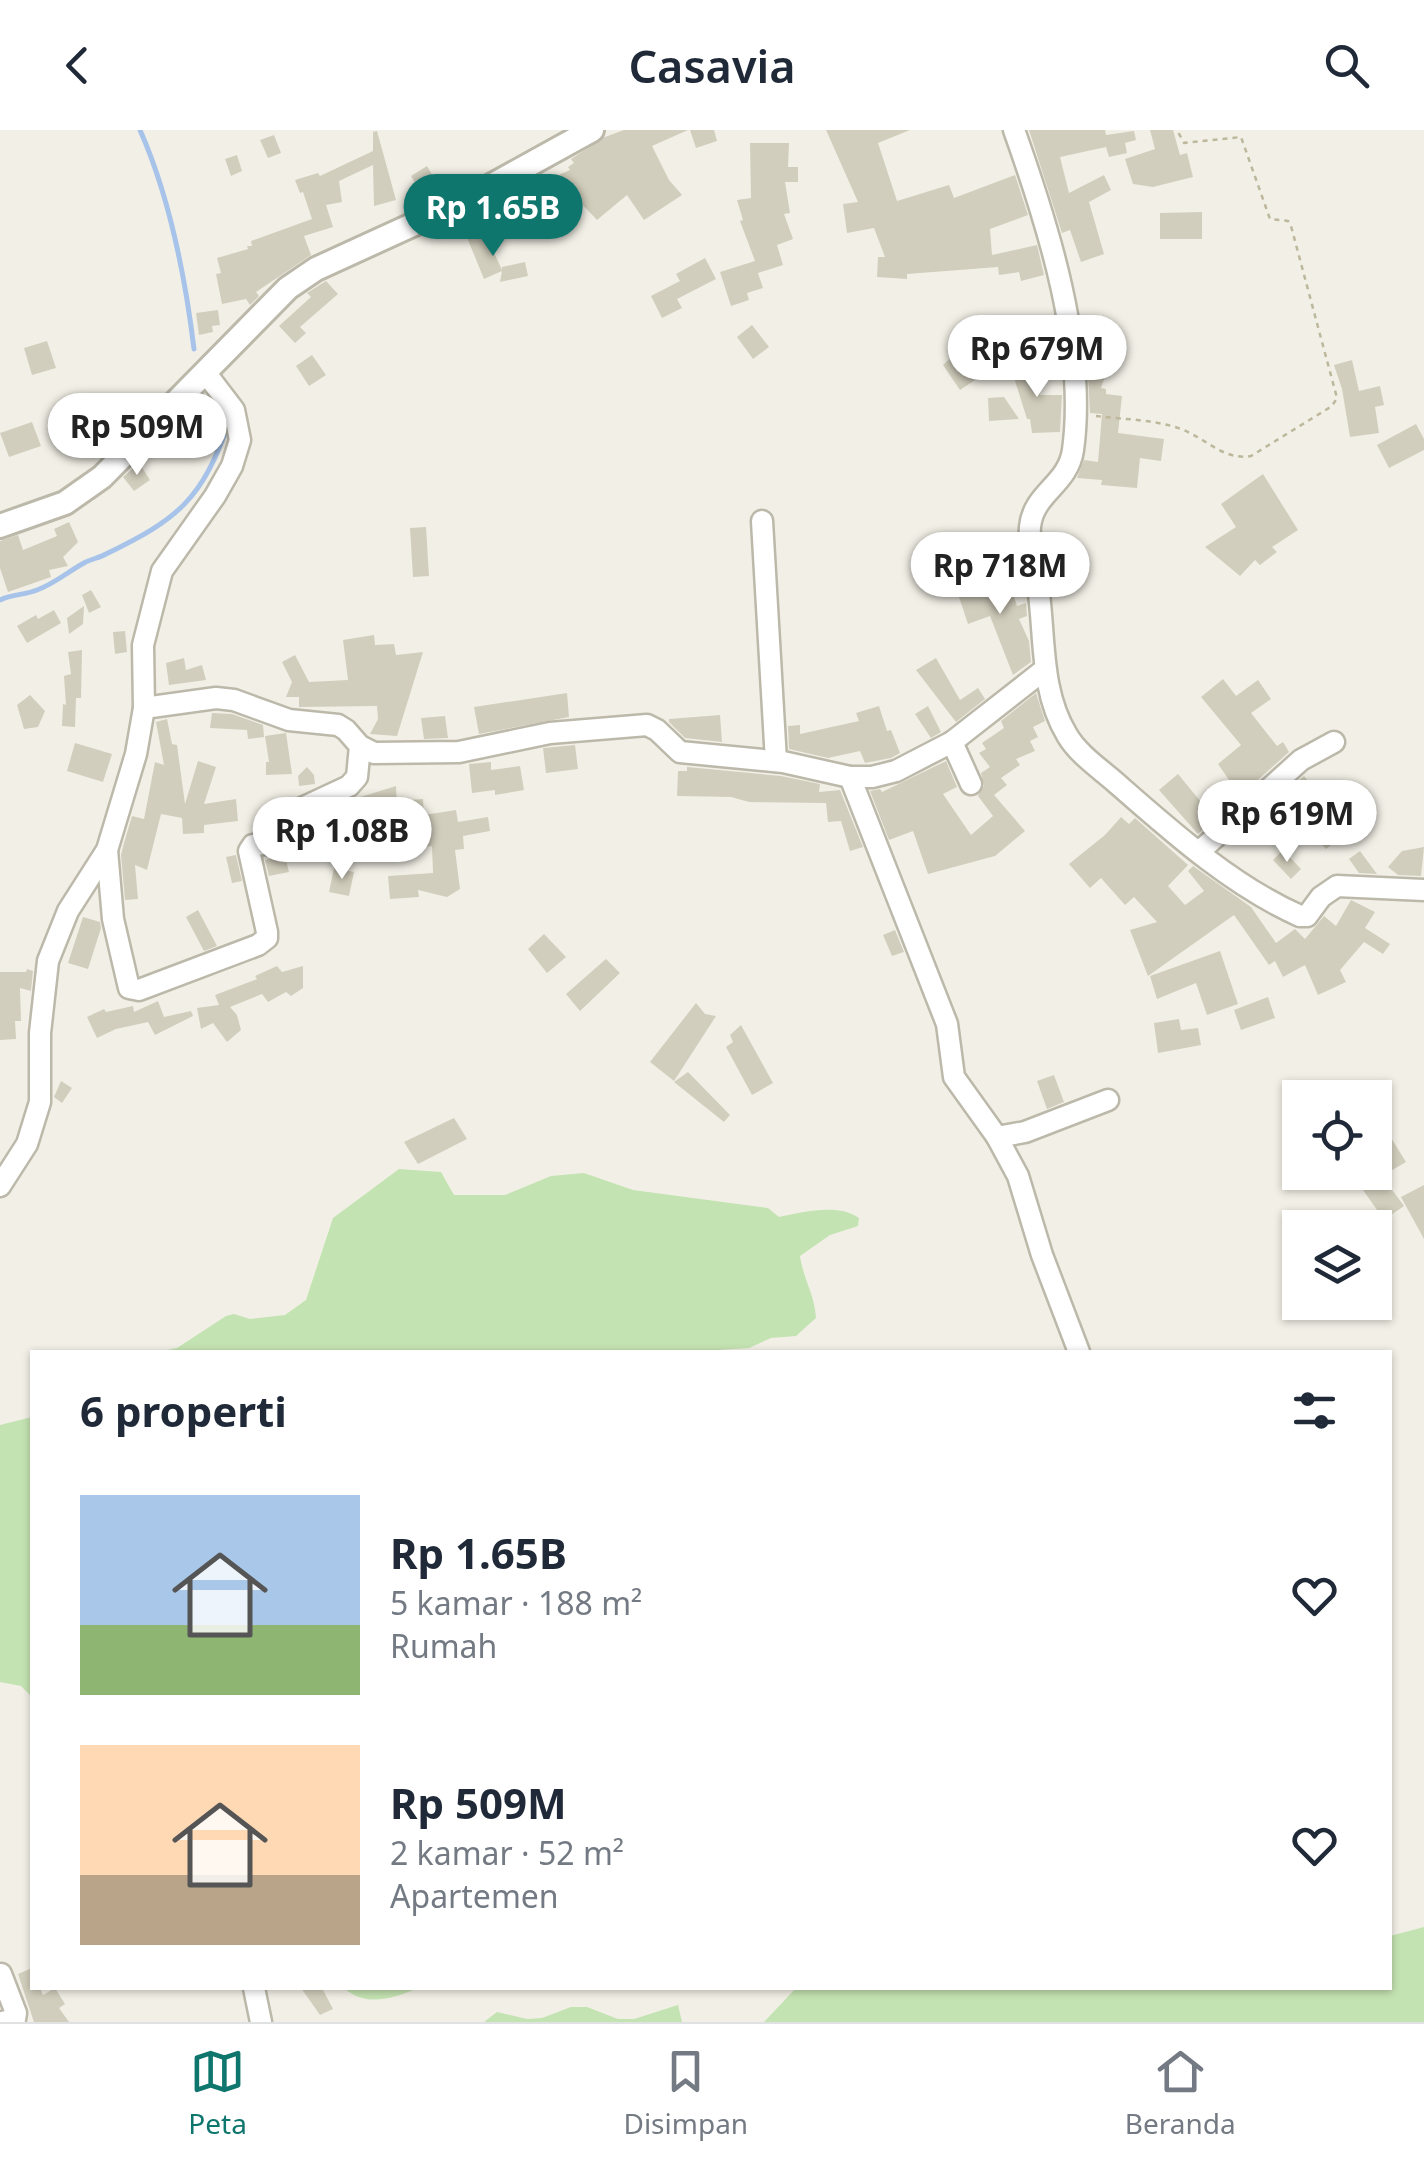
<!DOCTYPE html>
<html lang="id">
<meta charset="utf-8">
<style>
body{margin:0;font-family:"Noto Sans",sans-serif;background:#f2f2f3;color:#1f2937;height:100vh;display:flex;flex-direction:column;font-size:38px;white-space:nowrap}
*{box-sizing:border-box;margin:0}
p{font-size:32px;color:#747a83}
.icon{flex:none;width:55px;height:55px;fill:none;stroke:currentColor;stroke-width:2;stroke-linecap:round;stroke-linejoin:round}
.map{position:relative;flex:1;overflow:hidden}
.drawer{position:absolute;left:30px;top:1220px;width:1362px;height:640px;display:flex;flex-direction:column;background:#fff;border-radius:0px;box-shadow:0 2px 8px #0004}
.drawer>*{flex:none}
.tools{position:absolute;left:1282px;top:950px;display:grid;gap:20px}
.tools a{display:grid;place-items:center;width:110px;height:110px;border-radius:0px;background:#fff;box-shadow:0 2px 8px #0004;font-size:50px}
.price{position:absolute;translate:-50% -85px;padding:0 22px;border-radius:35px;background:#fff;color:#222;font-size:32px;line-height:65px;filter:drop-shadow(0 2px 5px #0008)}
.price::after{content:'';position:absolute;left:50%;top:60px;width:30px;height:22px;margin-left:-15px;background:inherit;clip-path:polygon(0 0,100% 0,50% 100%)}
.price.selected{background:#0f766e;color:#fff}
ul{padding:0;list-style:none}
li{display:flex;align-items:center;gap:30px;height:250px;padding:0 50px}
li span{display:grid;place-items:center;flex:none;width:280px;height:200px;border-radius:0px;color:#555}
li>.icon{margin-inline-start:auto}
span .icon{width:120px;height:120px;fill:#fffc;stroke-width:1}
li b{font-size:42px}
h2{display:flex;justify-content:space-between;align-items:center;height:120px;padding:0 50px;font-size:42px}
header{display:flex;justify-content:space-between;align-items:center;height:130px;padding:0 50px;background:#fff;font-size:45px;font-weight:600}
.tabs{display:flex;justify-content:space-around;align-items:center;height:140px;border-top:2px solid #e0e1e3;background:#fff;font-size:28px;color:#747a83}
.tabs a{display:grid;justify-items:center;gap:5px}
.tabs .selected{color:#0f766e}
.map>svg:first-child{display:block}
.green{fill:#c4e3b2}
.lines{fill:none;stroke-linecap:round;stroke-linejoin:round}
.stream{stroke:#a7c3ea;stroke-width:5}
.building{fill:#d2cebd}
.minor-casing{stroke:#bcb9aa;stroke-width:25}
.tertiary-casing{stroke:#bcb9aa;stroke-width:28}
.path{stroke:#bdb79c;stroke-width:2.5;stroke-dasharray:5 5;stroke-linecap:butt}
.minor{stroke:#fff;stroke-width:20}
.tertiary{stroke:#fff;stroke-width:22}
</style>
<header><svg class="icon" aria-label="back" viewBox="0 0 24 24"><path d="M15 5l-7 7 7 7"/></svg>Casavia<svg class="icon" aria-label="search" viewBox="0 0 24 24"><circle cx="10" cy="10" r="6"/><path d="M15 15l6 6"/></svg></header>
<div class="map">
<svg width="1424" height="1892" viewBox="0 0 1424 1892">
<rect width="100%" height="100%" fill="#f2f0e6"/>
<g class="green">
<path d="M399,1039L441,1042L454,1065H505L551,1046L584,1043L633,1060L768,1078L779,1087C802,1082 839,1073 859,1088L858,1096L830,1105L800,1126C803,1148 815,1166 816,1188L796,1206L771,1208L749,1218L686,1222H158L177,1218L226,1186L234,1184L250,1189L285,1185L306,1170L333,1088Z"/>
<path d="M32,1287V1567L21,1556L0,1552V1295Z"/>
<path d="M1424,1797V1892H764L796,1858H1390V1806Z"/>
<path d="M344,1858H418C394,1868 366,1878 344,1858Z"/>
<path d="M678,1875L682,1892H484L497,1882L527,1889L542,1888L571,1877H587L618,1889H634Z"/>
</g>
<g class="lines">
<g class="stream">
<path d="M140,0C170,68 185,145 194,219"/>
<path d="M0,470C12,464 25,465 37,460C54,454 69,441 84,433C91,429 99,428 106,424C178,389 202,370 229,292"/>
</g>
</g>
<g class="building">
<path d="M624,0H688L652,16L669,50L682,65L644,90L627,65L597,90L576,68L539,91L525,60L570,40L568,37L574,33L571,29L605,7Z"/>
<path d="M690,0H714L717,11L696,18Z"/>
<path d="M826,0H910L878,13L897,71L949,55L954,68L1015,45L1028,85L990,99L992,125L1037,115L1044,145L1021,151L1019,142L999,145L998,137L907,144V149L877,147L878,127H885L874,98L847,103L843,74L858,72Z"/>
<path d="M1029,0H1105L1106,5L1134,1L1136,10L1125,13L1127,23L1109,27L1106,17L1060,27L1069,63L1104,45L1111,60L1089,72L1104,124L1081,132L1070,100L1062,103Z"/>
<path d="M1150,0H1173L1180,25L1187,23L1193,47L1153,57L1133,54L1125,29L1155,19Z"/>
<path d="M377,1L396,70L374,76L373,35L339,51L342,72L326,75L333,97L304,106L311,125L256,162L259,166L250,175L246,169L222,174L216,144L221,143L217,128L248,119L247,116H252L251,111L312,89L303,62L300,63L295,50L318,43L320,46L373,21V2Z"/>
<path d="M274,5L281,23L268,28L260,10Z"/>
<path d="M750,13H789L788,37H798V52H785L790,83L784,84L793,109L777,115L783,135L758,143L763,158L747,163L749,170L731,176L720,142L755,131L740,91L743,90L737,70L751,68Z"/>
<path d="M237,25L242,41L231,46L225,29Z"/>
<path d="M427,36L437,53L421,63L411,46Z"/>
<path d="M1202,82V109H1160V83Z"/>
<path d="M483,98L502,140V137L525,132L528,146L500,152L502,141L484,149L466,105Z"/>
<path d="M705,128L716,149L677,169L682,178L662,188L651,166L680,151L676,144Z"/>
<path d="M326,151L338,164L300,197L306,203L295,213L279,196L311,167L307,163Z"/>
<path d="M218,180L220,195L212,196L213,202L199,205L196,183Z"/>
<path d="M752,195L769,217L753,229L737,207Z"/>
<path d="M47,211L56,238L32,245L24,218Z"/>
<path d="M967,213L987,242L960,260L943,235Z"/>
<path d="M312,225L326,245L309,256L296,236Z"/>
<path d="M1087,226L1109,234L1101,258L1106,259V264L1122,266L1118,303L1164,309L1161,331L1140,328L1137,358L1101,355L1102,350L1077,348L1084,330L1098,332L1102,284L1090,283Z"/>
<path d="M1029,228L1040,265H1062L1060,302L1032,303L1030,289H1027L1010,235Z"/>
<path d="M1352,230L1359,261L1380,256L1384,275L1375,277L1379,303L1350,307L1342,259L1334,235Z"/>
<path d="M1004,267L1019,289L989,291L988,268Z"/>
<path d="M32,292L41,316L9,327L0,303Z"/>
<path d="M1416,294L1424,309V320L1389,338L1377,315Z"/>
<path d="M139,333L150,350L134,361L123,347Z"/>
<path d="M1263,344L1298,400L1272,417L1277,422L1260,435L1255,430L1240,446L1205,417L1236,397L1221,374Z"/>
<path d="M69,392L78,412L63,427L68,436L49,440L51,447L8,462L0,438V411L18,405L23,420L57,406L54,399Z"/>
<path d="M426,397L429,446L413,447L410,398Z"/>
<path d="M1006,444L1017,476L1026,473L1027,486L1019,489L1029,511L1031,532L1013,545L990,486L968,494L957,461Z"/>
<path d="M91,460L101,477L89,483L82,465Z"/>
<path d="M84,476L83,494L69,504L67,488Z"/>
<path d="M54,480L61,493L27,513L17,496L36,485L38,489Z"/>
<path d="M125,501L127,522L115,524L113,502Z"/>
<path d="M374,505L375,515L394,514L396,525L423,522L397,606L370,604L378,589L377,576L299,577V567H286L292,552L282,532L295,525L309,552L348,550L343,510Z"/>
<path d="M82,520L81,568H76L75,597L62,596L63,574L66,575L64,546L71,544L68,522Z"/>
<path d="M184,528L186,540L202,535L206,550L169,555L166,533Z"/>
<path d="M936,528L960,570L978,558L985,569L956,592L916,540Z"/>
<path d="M1223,549L1236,566L1258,550L1271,569L1251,583L1277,616L1283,612L1289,622L1240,666L1218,634L1241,615L1201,567Z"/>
<path d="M567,563L569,587L479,604L474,577Z"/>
<path d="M1036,563L1045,591L1033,597L1038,607L1030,611L1035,621L1016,629L1020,635L1001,648L1007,655L994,665L1025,701L995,726L928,744L913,701L889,710L870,661L880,659L882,662L946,631L957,657L943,664L971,705L993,686L978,666L984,656L981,643L990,637L979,623L986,619L982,613L1004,598L1001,591Z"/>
<path d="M30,565L45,581L38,597L24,599L17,575Z"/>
<path d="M879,576L887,601L891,600L900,623L891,628L865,633L860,621L828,628L789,619L788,596L800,595V604L859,591L856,583Z"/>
<path d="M928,576L941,602L931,608L915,584Z"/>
<path d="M212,583L232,584L263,595L264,607L248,609L247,600L210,598Z"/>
<path d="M720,585L722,612L685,608L669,592V589Z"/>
<path d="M445,586L448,608L424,609L421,588Z"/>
<path d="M167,589L172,614L177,615L185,674L198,631L216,637L204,674L236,669L238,691L204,695V703L183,704L182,688L161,684L147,740L135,735L138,769L125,770L121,725L124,713L132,686L144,689L155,632L164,635L156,592Z"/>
<path d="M286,603L292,644L266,645V632H269L265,606Z"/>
<path d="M75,613L112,624L103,652L67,641Z"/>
<path d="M575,615L578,639L546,643L543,618Z"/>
<path d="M491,632V640L520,636L524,660L495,665V660L472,663L469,634Z"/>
<path d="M307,637L314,645L315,654L299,656L298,646Z"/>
<path d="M687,637L781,646L820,654L819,662L840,660L863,717L850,721L841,691L828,692L826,673L749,672L731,667L677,666L678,641H687Z"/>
<path d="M1178,644L1201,672L1218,686L1198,704L1159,660Z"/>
<path d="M1304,646L1321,667L1313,673L1340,708L1326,719L1305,696L1281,716L1257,688Z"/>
<path d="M396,656L397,678L356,682L351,670Z"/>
<path d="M423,669L424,685L456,680L458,692L488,687L490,701L463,706L464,719L455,720L460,759L447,767L418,760L419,767L390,769L388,746L433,743L432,716L396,720L395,704L411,702L410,670Z"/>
<path d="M327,682L332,699L320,703L325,725L307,729L304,692Z"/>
<path d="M1121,687L1129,694L1135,688L1188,735L1168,756L1185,775L1204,761L1188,741L1193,736L1251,777L1276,813L1295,799L1305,809L1324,786L1336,796L1351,770L1375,782L1365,798L1390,814L1383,824L1364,812L1340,840L1346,852L1318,865L1305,835L1283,847L1275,831L1269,835L1234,785L1148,846L1130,800L1157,792L1134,767L1125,775L1101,748L1090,758L1069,734L1105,705Z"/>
<path d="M1424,717L1421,746L1398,745L1388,737L1402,721Z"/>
<path d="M1283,720L1301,739L1291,749L1273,730Z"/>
<path d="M1360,721L1377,744L1359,743L1349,729Z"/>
<path d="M236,725L242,751L232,753L226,727Z"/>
<path d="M285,726L289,742L269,746L265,730Z"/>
<path d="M334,738L354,742L349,766L329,762Z"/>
<path d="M198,780L217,816L204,821L186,787Z"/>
<path d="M83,787L100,792L101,798L88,839L68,833Z"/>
<path d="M895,800L904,822L892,826L883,805Z"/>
<path d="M544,804L566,827L547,843L528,819Z"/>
<path d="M1220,821L1238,874L1207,885L1196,853L1157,869L1150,846Z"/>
<path d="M606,829L620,843L580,881L566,864Z"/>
<path d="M277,836L282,842L303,836V858L291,866L286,862L268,872L262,864L230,877L237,885L241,900L227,912L213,893L201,899L197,878L219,875L215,865L257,849L255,846Z"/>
<path d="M27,839L33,841L31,861L20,858L21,891H15L16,909L0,910V842H26Z"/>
<path d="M1268,867L1275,888L1241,900L1234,880Z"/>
<path d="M158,871L164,887L191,881L193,886L155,905L148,892L116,899L97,908L87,887L104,879L106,882L133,876L134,882Z"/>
<path d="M696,873L705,884L716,886L674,951L650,932Z"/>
<path d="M1179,889L1181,900L1198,898L1201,915L1158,923L1154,893Z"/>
<path d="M741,895L773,953L752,965L726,917L733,912L730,905Z"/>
<path d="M688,942L730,985L724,992L674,952Z"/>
<path d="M1054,945L1064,972L1047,979L1037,951Z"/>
<path d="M61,951L72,958L62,973L54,967Z"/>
<path d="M1375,982L1406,1032L1382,1046L1404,1076L1384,1090L1354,1047L1362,1042H1375Z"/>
<path d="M454,988L467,1009L418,1034L404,1012Z"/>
<path d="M1424,1055V1109L1401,1067Z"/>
<path d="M32,1838V1858H40L43,1865L55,1858L65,1874L59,1878L69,1892H34L18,1844Z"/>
<path d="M301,1858H322L333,1879L320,1885Z"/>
</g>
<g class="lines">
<defs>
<g id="minor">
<path d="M1014,0C1048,95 1087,218 1073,320C1068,355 1033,363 1030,397C1028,418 1037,443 1039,464C1045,512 1041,562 1067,605C1078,624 1099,638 1115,652C1171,701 1232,756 1300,786H1307L1321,767L1337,756L1424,760"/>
<path d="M762,391L776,631"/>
<path d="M144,578L216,568L234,570L289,590L338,595L346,600L360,616L374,623L459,622L550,603L647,595L657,600L680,622L783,632L850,647H872L896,641L952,612L1044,540"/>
<path d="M952,612L971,654"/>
<path d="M850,647L947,894L954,947L997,1007L1018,1046L1042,1125L1079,1222"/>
<path d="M107,720L113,789L129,858L139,860L258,815L267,808V802L249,721L253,715L293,712L289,684L349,656L357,647L360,616"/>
<path d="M1200,721L1301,630L1334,612"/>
<path d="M997,1007L1025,1002L1108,970"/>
<path d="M0,1056L27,1014L40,972V903L48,831L68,781L107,720L136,624L144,578L143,515L162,441L215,366L232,336L240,310L234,280L205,242"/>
<path d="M1,1844L16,1883L15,1889L2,1892"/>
<path d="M254,1858L261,1892"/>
</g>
<path id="tertiary" d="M0,396L65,373L102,347L288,158L316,139L458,74L592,0"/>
</defs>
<use href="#minor" class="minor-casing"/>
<use href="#tertiary" class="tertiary-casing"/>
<path class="path" d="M1096,286C1126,290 1164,289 1192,304C1211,314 1227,330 1251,326L1332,276L1337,268L1291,96L1288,91L1270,89L1241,7L1184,13L1177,0"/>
<use href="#minor" class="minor"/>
<use href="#tertiary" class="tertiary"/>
</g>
</svg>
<div class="tools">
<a><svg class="icon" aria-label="locate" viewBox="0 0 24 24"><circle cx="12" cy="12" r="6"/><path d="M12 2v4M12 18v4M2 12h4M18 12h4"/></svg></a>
<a><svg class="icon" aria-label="layers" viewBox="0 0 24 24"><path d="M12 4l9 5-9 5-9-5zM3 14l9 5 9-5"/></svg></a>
</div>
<b class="price selected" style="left:493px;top:129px">Rp 1.65B</b>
<b class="price" style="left:1037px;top:270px">Rp 679M</b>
<b class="price" style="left:137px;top:348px">Rp 509M</b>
<b class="price" style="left:1000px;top:487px">Rp 718M</b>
<b class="price" style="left:1287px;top:735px">Rp 619M</b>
<b class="price" style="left:342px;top:752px">Rp 1.08B</b>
<section class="drawer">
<h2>6 properti<svg class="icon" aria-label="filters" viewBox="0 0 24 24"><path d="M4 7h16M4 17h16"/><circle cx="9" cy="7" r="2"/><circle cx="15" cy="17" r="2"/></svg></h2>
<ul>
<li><span style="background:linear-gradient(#a9c7e8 65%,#8fb573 0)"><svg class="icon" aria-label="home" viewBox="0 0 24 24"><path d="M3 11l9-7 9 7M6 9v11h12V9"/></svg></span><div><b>Rp 1.65B</b><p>5 kamar · 188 m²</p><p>Rumah</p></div><svg class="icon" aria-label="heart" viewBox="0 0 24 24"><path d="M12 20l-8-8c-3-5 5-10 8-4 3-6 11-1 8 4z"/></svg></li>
<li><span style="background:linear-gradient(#ffd9b3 65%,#b9a48a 0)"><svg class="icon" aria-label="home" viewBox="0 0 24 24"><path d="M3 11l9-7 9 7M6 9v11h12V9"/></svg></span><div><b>Rp 509M</b><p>2 kamar · 52 m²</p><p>Apartemen</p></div><svg class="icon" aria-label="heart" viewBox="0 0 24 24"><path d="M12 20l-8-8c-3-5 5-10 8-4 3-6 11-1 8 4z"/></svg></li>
</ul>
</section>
</div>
<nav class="tabs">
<a class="selected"><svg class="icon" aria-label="map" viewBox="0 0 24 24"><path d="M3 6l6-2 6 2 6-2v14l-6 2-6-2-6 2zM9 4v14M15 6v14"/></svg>Peta</a>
<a><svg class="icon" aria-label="saved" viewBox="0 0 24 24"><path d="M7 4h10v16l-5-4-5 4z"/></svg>Disimpan</a>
<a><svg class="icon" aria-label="home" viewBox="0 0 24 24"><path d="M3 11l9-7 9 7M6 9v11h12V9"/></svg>Beranda</a>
</nav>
